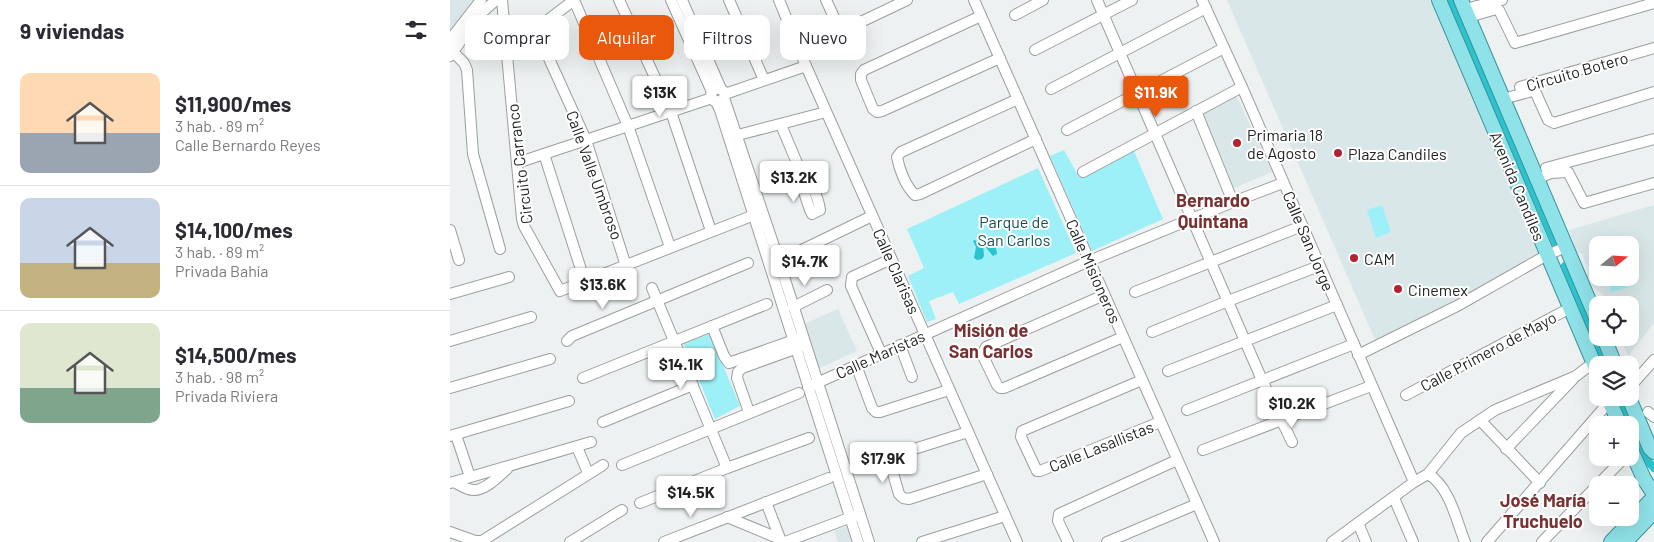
<!DOCTYPE html>
<html lang="es">
<meta charset="utf-8">
<style>
body{margin:0;font-family:Barlow,sans-serif;background:#f7f7f7;color:#2b2b33;height:100vh;display:flex;flex-direction:column;font-size:19px;white-space:nowrap}
*{box-sizing:border-box;margin:0}
p{font-size:16px;color:#7c7c81}
.icon{flex:none;width:28px;height:28px;fill:none;stroke:currentColor;stroke-width:2;stroke-linecap:round;stroke-linejoin:round}
.map{position:relative;flex:1;overflow:hidden}
.panel{display:flex;flex-direction:column;background:#fff;width:450px}
.panel>*{flex:none}
.banner{position:absolute;left:15px;top:15px;width:475px;height:45px;display:flex;gap:10px}
.needle{width:32px;rotate:72deg}
.controls{position:absolute;left:1139px;top:236px;display:grid;gap:10px}
.controls a{display:grid;place-items:center;width:50px;height:50px;border-radius:10px;background:#fff;box-shadow:0 5px 20px #0002;font-size:25px}
.price{position:absolute;translate:-50% -42px;padding:0 11px;border-radius:5px;background:#fff;color:#222;font-size:16px;line-height:32px;filter:drop-shadow(0 1px 2px #0008)}
.price::after{content:'';position:absolute;left:50%;top:30px;width:15px;height:11px;margin-left:-8px;background:inherit;clip-path:polygon(0 0,100% 0,50% 100%)}
.price.current{background:#ea580c;color:#fff}
ul{padding:0;list-style:none}
li{display:flex;align-items:center;gap:15px;height:125px;padding:0 20px}
li+li{border-top:1px solid #e1e1e2}
li span{display:grid;place-items:center;flex:none;width:140px;height:100px;border-radius:10px;color:#555}
li>.icon{margin-inline-start:auto}
span .icon{width:60px;height:60px;fill:#fffc;stroke-width:1}
li b{font-size:21px}
h2{display:flex;justify-content:space-between;align-items:center;height:60px;padding:0 20px;font-size:21px}
.pill{padding:0 18px;border-radius:10px;background:#fff;box-shadow:0 5px 20px #0002;font-size:18px;line-height:45px}
.pill.current{background:#ea580c;color:#fff}
main{display:flex;flex:1;min-height:0}
.map>svg:first-child{display:block}
.built{fill:#d9e7e8;fill-rule:evenodd}
.green{fill:#9df0f7}
.water{fill:#2bc3cd}
.lines{fill:none;stroke-linecap:round;stroke-linejoin:round}
.canal{stroke:#2bc3cd;stroke-width:8}
.minor-casing{stroke:#9b9fa0;stroke-width:12}
.major-casing{stroke:#399399;stroke-width:16}
.minor{stroke:#fff;stroke-width:10}
.major{stroke:#8fe2e8;stroke-width:14}
.poi-dot{fill:#b42231;stroke:#fff;stroke-width:2}
.labels{text-anchor:middle;dominant-baseline:central;stroke-width:4;stroke-linejoin:round;paint-order:stroke}
.street-label{font-size:16px;fill:#232424;stroke:#fff}
.poi-label{font-size:16px;fill:#232424;stroke:#fff;text-anchor:start}
.park-label{font-size:16px;fill:#145054;stroke:#fff}
.neighbourhood-label{font-size:18px;font-weight:bold;fill:#793233;stroke:#fff}
</style>
<main>
<section class="panel">
<h2>9 viviendas<svg class="icon" aria-label="filters" viewBox="0 0 24 24"><path d="M4 7h16M4 17h16"/><circle cx="9" cy="7" r="2"/><circle cx="15" cy="17" r="2"/></svg></h2>
<ul>
<li><span style="background:linear-gradient(#ffd9b3 60%,#9aa5b1 0)"><svg class="icon" aria-label="home" viewBox="0 0 24 24"><path d="M3 11l9-7 9 7M6 9v11h12V9"/></svg></span><div><b>$11,900/mes</b><p>3 hab. · 89 m²</p><p>Calle Bernardo Reyes</p></div></li>
<li><span style="background:linear-gradient(#c9d6e8 65%,#c2b280 0)"><svg class="icon" aria-label="home" viewBox="0 0 24 24"><path d="M3 11l9-7 9 7M6 9v11h12V9"/></svg></span><div><b>$14,100/mes</b><p>3 hab. · 89 m²</p><p>Privada Bahía</p></div></li>
<li><span style="background:linear-gradient(#dfe7d0 65%,#7fa58c 0)"><svg class="icon" aria-label="home" viewBox="0 0 24 24"><path d="M3 11l9-7 9 7M6 9v11h12V9"/></svg></span><div><b>$14,500/mes</b><p>3 hab. · 98 m²</p><p>Privada Riviera</p></div></li>
</ul>
</section>
<div class="map">
<svg width="1204" height="542" viewBox="0 0 1204 542">
<rect width="100%" height="100%" fill="#edf1f1"/>
<g class="built">
<path d="M0,0H27L0,34Z"/>
<path d="M777,0H980L1089,255L926,342Z"/>
<path d="M786,95L822,172L784,188L753,114Z"/>
<path d="M1204,205V323L1178,356L1171,338H1180V305H1157L1153,294L1144,289L1137,275L1138,270L1132,254L1126,251L1119,230ZM1148,245H1180V278H1148Z"/>
<path d="M388,309L407,351L368,369L352,325Z"/>
<path d="M397,526L402,542H388L384,531Z"/>
</g>
<g class="green">
<path d="M614,150L629,177L684,151L713,219L642,251L600,156Z"/>
<path d="M588,168L626,253L509,304L503,292L479,301L486,319L477,322L458,276L474,268L457,229Z"/>
<path d="M932,205L941,232L926,238L917,210Z"/>
<path d="M1180,268L1185,285L1161,292L1157,278H1180Z"/>
<path d="M260,334L290,406L265,419L234,344Z"/>
</g>
<path class="water" d="M538,236L542,237C543,244 547,248 547,254L543,256L533,244L534,256L532,259L527,260L524,258L526,247L523,241L525,240L529,243Z"/>
<g class="lines">
<g class="canal">
<path d="M1001,0L1106,244"/>
<path d="M1115,266L1157,365"/>
<path d="M1171,398L1197,460L1204,468"/>
</g>
<defs>
<g id="minor">
<path d="M52,0L72,219L74,226L110,291L304,215"/>
<path d="M169,0L221,112L261,231"/>
<path d="M221,0L262,92"/>
<path d="M232,0L271,89"/>
<path d="M279,0L314,80"/>
<path d="M329,0L356,66L567,542"/>
<path d="M376,0L388,26L391,29H396L457,0"/>
<path d="M524,0L764,542"/>
<path d="M647,0L812,380L842,442"/>
<path d="M752,0L792,87L964,482"/>
<path d="M1015,9L1052,0"/>
<path d="M565,15L593,0"/>
<path d="M531,16L414,70L411,74V80L423,109L427,112L432,111L550,58"/>
<path d="M1019,17L1046,9L1049,10L1065,43L1204,3"/>
<path d="M86,30L136,140L176,266"/>
<path d="M0,40L31,0"/>
<path d="M0,49L14,63L17,70L23,154L50,249"/>
<path d="M585,50L682,0"/>
<path d="M56,52L124,0L178,126L220,247"/>
<path d="M0,56L29,15L46,0"/>
<path d="M1070,87L1204,48"/>
<path d="M601,89L756,8"/>
<path d="M275,94L356,66"/>
<path d="M274,98L270,102L264,101L261,96L262,91L268,88L275,92L274,98L329,261L419,542"/>
<path d="M568,99L451,152L447,157C449,169 456,187 465,195L470,194L586,139"/>
<path d="M1053,99L1082,91H1085L1098,120L1104,123L1204,92"/>
<path d="M266,101L270,110L408,542"/>
<path d="M746,111L783,202"/>
<path d="M331,125L347,163L348,174L360,210L362,214L370,210C368,194 357,175 347,163"/>
<path d="M617,130L774,48"/>
<path d="M288,135L376,112"/>
<path d="M94,154L135,282"/>
<path d="M67,163L262,98"/>
<path d="M1096,168L1204,139"/>
<path d="M633,172L792,87"/>
<path d="M1087,179L1101,173L1118,172L1134,203L1204,183"/>
<path d="M0,230L9,260"/>
<path d="M329,261L422,216"/>
<path d="M202,288L277,468"/>
<path d="M685,292L852,226"/>
<path d="M0,294L59,277"/>
<path d="M654,295L536,347L534,351L533,356L547,385L550,388H554L673,337"/>
<path d="M343,307L377,290"/>
<path d="M262,326L274,356L279,363L350,338"/>
<path d="M702,332L778,301L869,266"/>
<path d="M0,341L81,317"/>
<path d="M117,341L122,336L298,263"/>
<path d="M450,345L462,377"/>
<path d="M431,353L401,286L402,277L441,259"/>
<path d="M908,355L1009,305L1097,255L1116,247"/>
<path d="M406,365L422,408L426,412H430L499,390"/>
<path d="M718,371L887,305"/>
<path d="M133,378L317,304"/>
<path d="M692,380L572,431L571,437L586,469L587,471H590L710,422"/>
<path d="M358,387L639,261L783,202L833,183"/>
<path d="M1180,387L1204,360"/>
<path d="M0,388L100,359"/>
<path d="M956,395L1120,308"/>
<path d="M737,410L904,344"/>
<path d="M299,412L287,378L288,372L292,368L350,347"/>
<path d="M1198,412L1204,417"/>
<path d="M1030,420L1090,483"/>
<path d="M153,422L243,385"/>
<path d="M518,432L442,456L440,459V463L449,494L453,498L459,499L537,474"/>
<path d="M6,435L20,477"/>
<path d="M0,436L119,401"/>
<path d="M127,447L138,473"/>
<path d="M1056,449L1123,379"/>
<path d="M753,450L921,386"/>
<path d="M172,465L349,393"/>
<path d="M978,474C1000,487 1006,520 1015,542"/>
<path d="M4,482C10,485 17,490 23,490C35,491 49,476 57,469"/>
<path d="M0,483L141,442"/>
<path d="M944,498L963,542"/>
<path d="M316,502L331,541"/>
<path d="M190,503L277,468L359,438"/>
<path d="M277,517L330,539"/>
<path d="M908,523L916,542"/>
<path d="M0,532L25,541H32L153,465"/>
<path d="M120,542L172,510"/>
<path d="M214,542L379,478"/>
<path d="M335,542L407,515"/>
<path d="M472,542L555,516"/>
<path d="M618,542L608,521L609,514L727,460"/>
<path d="M657,542L747,504"/>
<path d="M882,542L964,482L978,474L1011,433L1045,410L1126,376L1143,363"/>
<path d="M1037,542L1160,401"/>
<path d="M1092,542L1174,458"/>
</g>
<g id="major">
<path d="M989,0L1148,373"/>
<path d="M1011,0L1148,322"/>
<path d="M1154,338L1165,365"/>
<path d="M1158,398L1170,425"/>
<path d="M1179,398L1200,448L1204,452"/>
<path d="M1180,448L1194,479L1204,494"/>
<path d="M1161,542L1204,497"/>
<path d="M1175,542L1204,512"/>
</g>
</defs>
<use href="#minor" class="minor-casing"/>
<use href="#major" class="major-casing"/>
<use href="#minor" class="minor"/>
<use href="#major" class="major"/>
</g>
<g class="poi-dot">
<circle cx="787" cy="143" r="5"/>
<circle cx="888" cy="153" r="5"/>
<circle cx="904" cy="258" r="5"/>
<circle cx="948" cy="289" r="5"/>
</g>
<g class="labels">
<g class="street-label">
<text transform="translate(1127 71) rotate(-16)">Circuito Botero</text>
<text transform="translate(69 164) rotate(-97)">Circuito Carranco</text>
<text transform="translate(145 175) rotate(70)">Calle Valle Umbroso</text>
<text transform="translate(1068 186) rotate(67)">Avenida Candiles</text>
<text transform="translate(859 241) rotate(67)">Calle San Jorge</text>
<text transform="translate(447 271) rotate(66)">Calle Clarisas</text>
<text transform="translate(644 271) rotate(66)">Calle Misioneros</text>
<text transform="translate(1038 351) rotate(-28)">Calle Primero de Mayo</text>
<text transform="translate(430 354) rotate(-24)">Calle Maristas</text>
<text transform="translate(651 446) rotate(-22)">Calle Lasallistas</text>
</g>
<g class="poi-label">
<text x="797" y="134">Primaria 18<tspan x="797" dy="18">de Agosto</tspan></text>
<text x="898" y="153">Plaza Candiles</text>
<text x="914" y="258">CAM</text>
<text x="958" y="289">Cinemex</text>
</g>
<g class="park-label">
<text x="564" y="221">Parque de<tspan x="564" dy="18">San Carlos</tspan></text>
</g>
<g class="neighbourhood-label">
<text x="763" y="200">Bernardo<tspan x="763" dy="21">Quintana</tspan></text>
<text x="541" y="330">Misión de<tspan x="541" dy="21">San Carlos</tspan></text>
<text x="1093" y="500">José María<tspan x="1093" dy="21">Truchuelo</tspan></text>
</g>
</g>
</svg>
<div class="controls">
<a><svg class="needle" viewBox="-14 -14 28 28"><path d="M0-13l5 13h-10z" fill="#e53935"/><path d="M0 13l5-13h-10z" fill="#7c7c81"/></svg></a>
<a><svg class="icon" aria-label="locate" viewBox="0 0 24 24"><circle cx="12" cy="12" r="6"/><path d="M12 2v4M12 18v4M2 12h4M18 12h4"/></svg></a>
<a><svg class="icon" aria-label="layers" viewBox="0 0 24 24"><path d="M12 4l9 5-9 5-9-5zM3 14l9 5 9-5"/></svg></a>
<a>+</a>
<a>−</a>
</div>
<b class="price" style="left:210px;top:118px">$13K</b>
<b class="price current" style="left:706px;top:118px">$11.9K</b>
<b class="price" style="left:344px;top:203px">$13.2K</b>
<b class="price" style="left:355px;top:287px">$14.7K</b>
<b class="price" style="left:153px;top:310px">$13.6K</b>
<b class="price" style="left:231px;top:390px">$14.1K</b>
<b class="price" style="left:842px;top:429px">$10.2K</b>
<b class="price" style="left:433px;top:484px">$17.9K</b>
<b class="price" style="left:241px;top:518px">$14.5K</b>
<div class="banner">
<a class="pill">Comprar</a>
<a class="pill current">Alquilar</a>
<a class="pill">Filtros</a>
<a class="pill">Nuevo</a>
</div>
</div>
</main>
